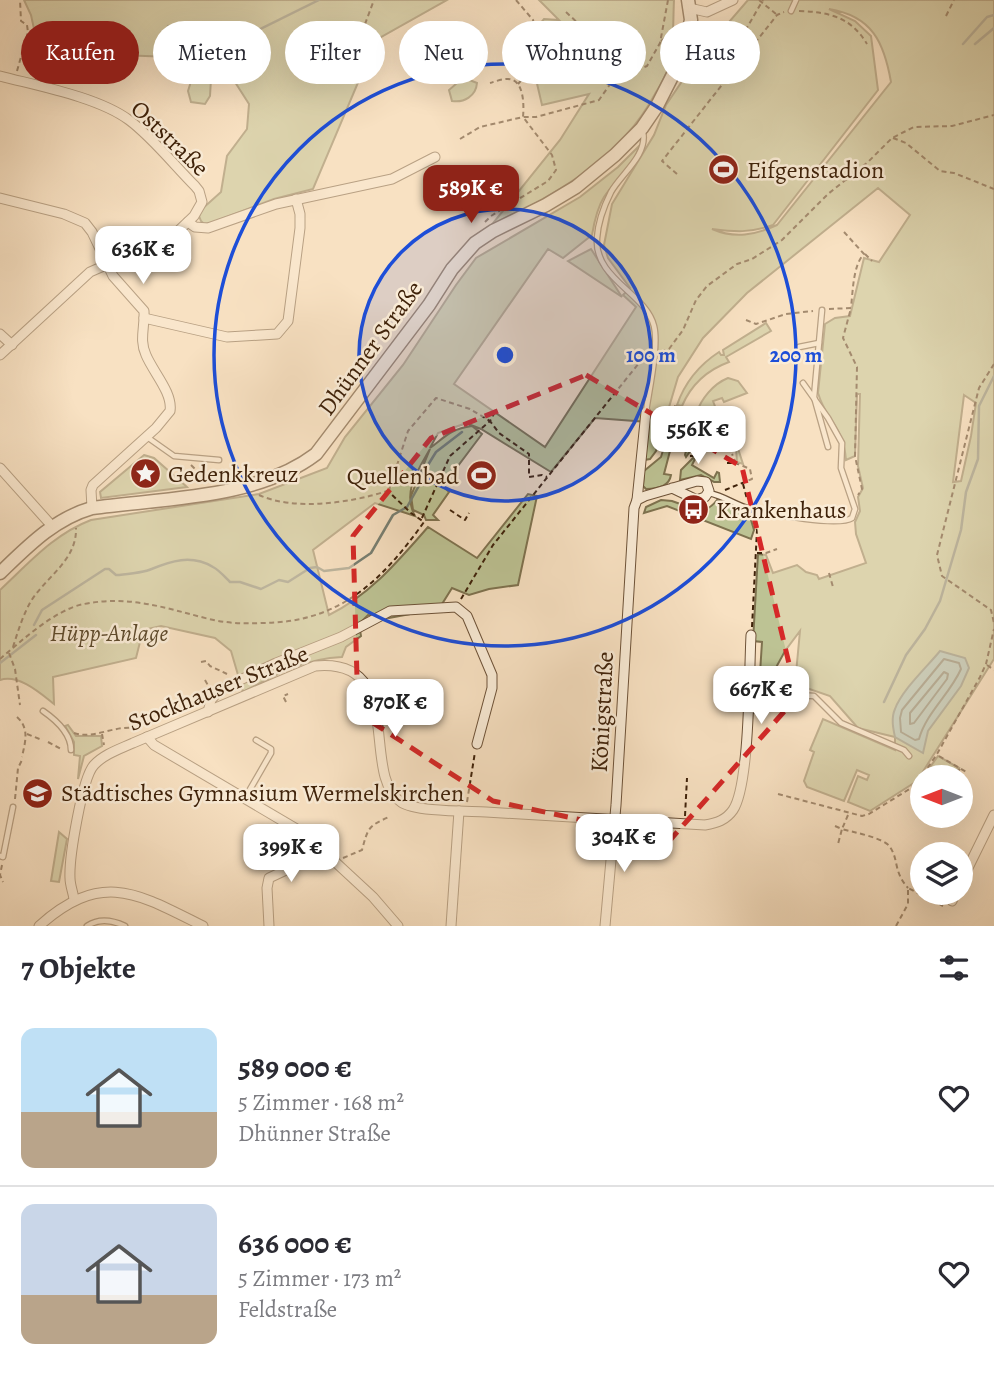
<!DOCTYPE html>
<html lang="de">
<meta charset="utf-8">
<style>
body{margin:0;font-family:Alegreya,serif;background:#f2f2f3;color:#2b2b33;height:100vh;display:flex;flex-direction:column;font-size:26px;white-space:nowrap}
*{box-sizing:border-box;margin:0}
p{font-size:23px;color:#7c7c81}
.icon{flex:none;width:38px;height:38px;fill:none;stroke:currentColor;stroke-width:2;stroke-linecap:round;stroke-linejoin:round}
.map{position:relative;height:926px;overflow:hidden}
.details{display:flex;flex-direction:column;background:#fff;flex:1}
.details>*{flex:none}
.top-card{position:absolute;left:21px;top:21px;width:952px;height:63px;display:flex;gap:14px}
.needle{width:46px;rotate:270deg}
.controls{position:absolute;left:910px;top:765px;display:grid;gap:14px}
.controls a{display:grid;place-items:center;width:63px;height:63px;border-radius:50%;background:#fff;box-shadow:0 7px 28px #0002;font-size:35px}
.price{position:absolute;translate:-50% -60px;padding:0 16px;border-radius:14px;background:#fff;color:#222;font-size:23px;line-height:46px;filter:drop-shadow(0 2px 4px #0008)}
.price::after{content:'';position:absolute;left:50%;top:42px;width:21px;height:16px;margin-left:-10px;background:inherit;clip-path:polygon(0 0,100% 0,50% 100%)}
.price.on{background:#8f2418;color:#fff}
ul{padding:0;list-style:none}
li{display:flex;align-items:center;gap:21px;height:175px;padding:0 21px}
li+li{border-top:2px solid #e1e1e2}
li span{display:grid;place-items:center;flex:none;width:196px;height:140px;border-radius:14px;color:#555}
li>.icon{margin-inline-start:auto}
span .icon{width:84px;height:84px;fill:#fffc;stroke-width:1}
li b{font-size:30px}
h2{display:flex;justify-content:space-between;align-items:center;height:84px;padding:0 21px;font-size:30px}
.pill{padding:0 24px;border-radius:32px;background:#fff;box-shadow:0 7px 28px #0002;font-size:24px;line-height:63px}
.pill.on{background:#8f2418;color:#fff}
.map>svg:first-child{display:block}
.green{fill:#bdc394;stroke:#7e724f;stroke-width:2;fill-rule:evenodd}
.water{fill:#9dbdb7;stroke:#777f72;stroke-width:2}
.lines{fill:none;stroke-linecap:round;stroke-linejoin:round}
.shore{stroke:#6e7060;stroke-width:2}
.stream{stroke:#777f72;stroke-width:2.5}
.service-casing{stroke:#6d5238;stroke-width:7}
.minor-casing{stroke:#6d5238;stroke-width:11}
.secondary-casing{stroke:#3f220a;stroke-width:15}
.path{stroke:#3f220a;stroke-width:2;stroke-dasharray:5 3.5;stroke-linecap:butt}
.service{stroke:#faecd7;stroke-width:4.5}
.minor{stroke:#faecd7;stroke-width:9}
.secondary{stroke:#faecd7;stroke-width:12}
.marked{fill:none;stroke:#d62828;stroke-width:5;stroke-dasharray:14 9;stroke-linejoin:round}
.ring{fill:none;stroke:#1d4ed8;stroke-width:3.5}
.labels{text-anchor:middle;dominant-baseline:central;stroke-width:5;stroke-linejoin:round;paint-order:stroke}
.street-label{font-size:24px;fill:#3f220a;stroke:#faecd7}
.poi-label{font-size:24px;fill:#3f220a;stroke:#faecd7;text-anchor:start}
.park-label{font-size:24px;font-style:italic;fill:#5e4a2c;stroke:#faecd7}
.centre{fill:#1d4ed8;stroke:#faecd7;stroke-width:3.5}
.ring-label{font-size:21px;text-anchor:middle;font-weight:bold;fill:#1d4ed8;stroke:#faecd7;stroke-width:5;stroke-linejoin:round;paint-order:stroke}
</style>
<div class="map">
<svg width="994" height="926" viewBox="0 0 994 926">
<rect width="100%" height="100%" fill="#f8e1c2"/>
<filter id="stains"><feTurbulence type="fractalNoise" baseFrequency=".00286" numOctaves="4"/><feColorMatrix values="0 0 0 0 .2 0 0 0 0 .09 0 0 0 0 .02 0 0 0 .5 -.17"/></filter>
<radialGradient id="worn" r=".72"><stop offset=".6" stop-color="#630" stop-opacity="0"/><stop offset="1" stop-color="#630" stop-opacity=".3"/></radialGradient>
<g class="green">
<path d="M24,0H447L376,40L313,189L274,199L211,223L204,224L201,221L199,216L202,209L221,192L227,156L247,129L249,104L233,79H211L210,96L205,104L191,102L188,91L194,72L171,57L93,54L36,38L31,15Z"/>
<path d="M539,0H674C673,19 674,40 670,59C669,71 661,84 655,94C620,160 554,195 490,227L560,140L589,94L542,105L535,75L581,63L573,59L575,52H556L546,43L539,25L544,19L559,20Z"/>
<path d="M748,0H994V659L917,781L870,811L848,802L858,776L867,780L869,775L857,770L844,801L807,787L804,781L814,752L810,750L823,719L895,750V737L858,728L830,696L795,684L800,631L785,651L773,673H760L762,642L753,641L758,554L766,555L773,573L797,565L806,572L817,575L819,579L866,563L856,534L855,522L860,511L858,497L863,488L858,466L860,394H857L855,456L846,460C843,425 826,421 818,393L825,324L835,318L850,316L864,258L879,262L910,215L878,188L747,293L703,338L678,377L656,451L650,459L644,460L648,422L595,418L551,472L481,429L466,423L438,433L430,448C445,437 450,429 472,426L482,434L443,486L449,492L433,515L438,520H426L424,515L413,510L411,496L430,449C418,470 402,492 415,516L375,503L313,550L329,615C370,595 398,561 428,527L477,558L528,494L537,496L518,585L489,589L469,595L452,588L442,604L414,608L410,614L389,618L368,615L359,624L361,636L346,647L342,657C307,658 274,675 243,692L231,651L215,638L161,626L143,630L136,658L53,677L54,704C40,693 19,674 0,680V590C29,563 54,534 91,520L259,494L327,468L345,437L403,365L456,285L476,258L580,197L618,167L639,146C635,165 615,181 604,197C597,208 594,223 592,235L563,258L548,249L454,384L545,447L636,307L623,295L630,288L608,258L604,245L612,204L654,135L666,105L697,59ZM829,9C872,16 884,42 891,82L777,225C755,235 735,239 712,229C736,232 749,233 773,225L878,90L871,36L855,21ZM964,395L976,403L971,436L961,481L953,482Z"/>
<path d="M467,79L477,83C476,96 464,103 452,101L449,90L457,83Z"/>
<path d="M591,249L622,297L568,261Z"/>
<path d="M766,323L771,331L726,357L729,362C707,370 691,385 682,406L677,405C685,382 699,365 719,352L721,355H724L723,350Z"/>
<path d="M728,378L738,381L747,393L724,402L722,398L713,401L716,409L712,419L702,413L700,417L696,414C701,399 713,384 728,378Z"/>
<path d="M676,408L681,409L664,474L671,475C669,487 656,489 646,489L643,486L644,471L661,457Z"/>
<path d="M695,416L711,421L686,457L685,455Z"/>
<path d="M724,422L731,427L743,464L737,462L736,448L729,443L732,436L718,428L713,436L709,434L719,423Z"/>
<path d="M144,455L154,458L187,487L101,498L100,492Z"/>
<path d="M693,458L695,459L692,465L714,478L717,472L719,473L720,482H714L701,475L680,480L681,470Z"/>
<path d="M661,500L672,501L683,505L682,509C695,514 708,512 717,500L749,513L754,530L751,539L667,506L644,513L646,507Z"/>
<path d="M68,725L76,736H101L102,746L84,756L78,779L80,756L74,755V742L65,726Z"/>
<path d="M938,756L959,768L948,777H923Z"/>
<path d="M59,832L67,839L59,882L51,881Z"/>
</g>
<path class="water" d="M940,651L965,658L969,668L961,686L928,731L923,753L895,737C893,728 891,718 895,709C902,690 927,667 940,651Z"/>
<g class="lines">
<g class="shore">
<path d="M944,659L959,663L961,669C950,694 926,713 919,739L915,740L901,732L900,718L902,710Z"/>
<path d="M944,672L948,674L947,679L914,723L910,724V713Z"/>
</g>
<g class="stream">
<path d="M168,26L187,29L205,36L250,34L319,0"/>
<path d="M963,44L987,17L994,15"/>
<path d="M975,44L994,28"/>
<path d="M34,625L42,610L105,569H109L116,575C123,575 144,572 149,570C171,561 191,554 213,567C219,570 225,577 230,582H240L261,589L279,580L288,582L310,568L317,567L324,571L349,568L371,553L393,515L407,507L420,484L423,473L436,452L462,432"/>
<path d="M0,663L36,635"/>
<path d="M884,702L906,655L925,629L940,601L961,530L966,492L978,459L979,406L994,376"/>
</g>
<defs>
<g id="service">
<path d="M791,11L796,0"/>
<path d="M643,132C648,155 621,174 611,192C604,206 598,222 597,238C594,279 646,293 654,326C659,346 649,390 646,412"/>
<path d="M822,310L814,397L828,447"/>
<path d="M799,347L819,343"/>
<path d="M147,437L174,456L219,460"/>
<path d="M709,493C724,496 736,505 750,509C769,513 838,527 852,518L855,509L841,468L842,443L828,418L803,383"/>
<path d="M43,711C56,720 71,733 71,750"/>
<path d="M748,712L796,695L814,696L841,723L904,750L909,756"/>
<path d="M245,798L271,753V749L256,740"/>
<path d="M0,856L3,857L13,807"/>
<path d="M87,926C99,918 112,920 125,926"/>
</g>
<g id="minor">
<path d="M689,8L707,12L733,0"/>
<path d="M0,76C38,86 98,97 129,120C152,137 174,165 195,186L199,191L202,202L194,216L174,235L90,272L0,355"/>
<path d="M0,198L64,214L85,223L92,232L113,276L144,311C145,327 139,340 146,355C153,372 173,393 170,411L156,428L93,485L91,490L92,508"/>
<path d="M188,222L195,227L208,228L276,204L392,179L435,157"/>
<path d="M144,318L227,337L277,334L288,321L300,228V214L296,199"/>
<path d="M0,334L12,345"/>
<path d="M0,468L52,526"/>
<path d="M637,500L646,412"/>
<path d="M208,712L211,700L219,690L276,663L341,637L390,611L456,607L467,616L492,675V688L477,744"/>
<path d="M147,737L154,745L305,834L373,897L398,926"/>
<path d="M961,882L994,815"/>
<path d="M74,899C73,892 70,885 70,878C69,858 82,778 94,765C104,754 120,749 133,743L315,666C408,657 359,774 401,802C415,812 467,811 486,812C559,816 632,820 705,825C717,823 726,820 733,810C750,785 749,671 751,635"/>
<path d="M952,901L956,892"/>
<path d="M39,926C102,870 137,893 203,926"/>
<path d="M269,926L267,888L269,878L301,863L321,847"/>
<path d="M451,926L459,811"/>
<path d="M605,926L616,805L634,508L637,500L645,496L697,481L706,482L709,491L705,497L697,500L672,488"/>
</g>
<path id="secondary" d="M0,573C28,546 54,519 92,508C165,498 257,499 316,454L429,305L452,269L475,243L493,231L546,205L576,187L615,155L642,128L657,106L682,57L691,20L688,0"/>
</defs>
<use href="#service" class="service-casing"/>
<use href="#minor" class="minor-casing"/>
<use href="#secondary" class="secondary-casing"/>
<g class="path">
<path d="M516,0L533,20L542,52V67"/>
<path d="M759,0L776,14"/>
<path d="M799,11C829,12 851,17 867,44"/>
<path d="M566,12L631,73"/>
<path d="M946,16L954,0"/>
<path d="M362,32L374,0"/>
<path d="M741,38L763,0"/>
<path d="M661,41L676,30"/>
<path d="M555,63L566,56"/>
<path d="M720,68L724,71L726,67L731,72"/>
<path d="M17,71L28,32L27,25L21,21L20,0"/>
<path d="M518,84L531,69L554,63L556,70"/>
<path d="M893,138L906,143L940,171L954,173L994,189"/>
<path d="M460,139L480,127L523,117C524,106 524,85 513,80C506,77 497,81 490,83"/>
<path d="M677,174L662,161L777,15L784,12"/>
<path d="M485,222L491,216L548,181L556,170L552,155L523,117H536L599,100L613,80L647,66L660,43L668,0"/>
<path d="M844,232L864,254C853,265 853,291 851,307"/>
<path d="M865,254L872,261"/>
<path d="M829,309L851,308L843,338L857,367L855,456L862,489L858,495"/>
<path d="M746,320L756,324L786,314L813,311"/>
<path d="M661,352L669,349L683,330L696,300L707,286L737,264L752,259L782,240L828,194L868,162L892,138L914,127L952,126L994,115"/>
<path d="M994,364L979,388L937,555L942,576L991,610L994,623"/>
<path d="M674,406L691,411L701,418L703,415L714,422"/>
<path d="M495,412L490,421L499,433L529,454V477L542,475L547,477"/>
<path d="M690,456H699"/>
<path d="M727,463H736L732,454"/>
<path d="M191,465L205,479V482"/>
<path d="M743,484L747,499"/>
<path d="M389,490L408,431L436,398L470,409L490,421L450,456L421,520"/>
<path d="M725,490L752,479L750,469L736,463"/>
<path d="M259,495C294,511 351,503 387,491"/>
<path d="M450,510L465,520L469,513"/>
<path d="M757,553H766L777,549"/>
<path d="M829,573L833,587"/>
<path d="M461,599L493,545L647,353"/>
<path d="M752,627L757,530L753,518"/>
<path d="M13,647C18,631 23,615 31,601C47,576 77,560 76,528"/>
<path d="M9,653L15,669L20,705"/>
<path d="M0,659C21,641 56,609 84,604C130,595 165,608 209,619C226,623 243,624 261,623C339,623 381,582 424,522L411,513L388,491"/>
<path d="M201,662L206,661L210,666L227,674"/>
<path d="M987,665L994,670"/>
<path d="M205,680L210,689"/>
<path d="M286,702L283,696L288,694"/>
<path d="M17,717C30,729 25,742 22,757"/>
<path d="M74,733C95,740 117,723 139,729"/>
<path d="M27,734L42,740"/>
<path d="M102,734L104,745"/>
<path d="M48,742L63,750"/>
<path d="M939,756L968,773"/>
<path d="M952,777L960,769"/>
<path d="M778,794L862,816L869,814L916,785L937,754L980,677L986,664L994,629"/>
<path d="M15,799L18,768L22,760"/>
<path d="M467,802L475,752"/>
<path d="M848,815L842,829C852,832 885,838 890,847C899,860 893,871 908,888"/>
<path d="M685,816L687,778"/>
<path d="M835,826L842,829L838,844"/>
<path d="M272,846L281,832"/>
<path d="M343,858L362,850C368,828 368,826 389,817"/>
<path d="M2,865L0,875L3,882"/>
<path d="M896,926L908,904V888L943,906"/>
</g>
<use href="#service" class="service"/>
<use href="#minor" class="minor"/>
<use href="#secondary" class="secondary"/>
</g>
<path d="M0 0H994V926H0ZM586,375L742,467L797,697L671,839L493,801L358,713L353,536L431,438Z" fill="#f8e1c2" fill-opacity=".55" fill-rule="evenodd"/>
<path class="marked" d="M586,375L742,467L797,697L671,839L493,801L358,713L353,536L431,438Z"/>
<circle cx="505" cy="355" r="146" fill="#1d4ed8" fill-opacity=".12"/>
<g class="ring">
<circle cx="505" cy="355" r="146"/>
<circle cx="505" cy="355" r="291"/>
</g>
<defs>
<symbol id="stadium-disc" viewBox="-11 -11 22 22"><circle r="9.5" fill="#8f2418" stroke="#faecd7"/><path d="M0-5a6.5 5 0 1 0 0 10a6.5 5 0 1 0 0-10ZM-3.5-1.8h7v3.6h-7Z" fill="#fff"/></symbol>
<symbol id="sight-disc" viewBox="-11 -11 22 22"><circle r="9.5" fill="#8f2418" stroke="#faecd7"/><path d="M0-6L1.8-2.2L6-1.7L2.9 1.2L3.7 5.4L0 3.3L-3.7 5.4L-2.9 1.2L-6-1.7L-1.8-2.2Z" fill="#fff"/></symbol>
<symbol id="bus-disc" viewBox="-11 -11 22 22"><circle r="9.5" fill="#8f2418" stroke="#faecd7"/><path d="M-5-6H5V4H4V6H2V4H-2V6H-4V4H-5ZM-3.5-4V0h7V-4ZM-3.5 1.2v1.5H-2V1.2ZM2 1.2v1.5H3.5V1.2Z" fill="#fff"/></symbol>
<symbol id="school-disc" viewBox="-11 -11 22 22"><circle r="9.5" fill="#8f2418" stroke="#faecd7"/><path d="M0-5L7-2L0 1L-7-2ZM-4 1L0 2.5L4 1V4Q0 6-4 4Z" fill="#fff"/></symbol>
</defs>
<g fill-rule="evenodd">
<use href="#stadium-disc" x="706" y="152" width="35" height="35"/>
<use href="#sight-disc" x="128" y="456" width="35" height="35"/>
<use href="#stadium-disc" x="464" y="458" width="35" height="35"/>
<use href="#bus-disc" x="676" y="492" width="35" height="35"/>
<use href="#school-disc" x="20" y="776" width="35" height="35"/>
</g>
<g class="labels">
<g class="street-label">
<text transform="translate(170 138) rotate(44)">Oststraße</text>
<text transform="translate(370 348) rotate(-54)">Dhünner Straße</text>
<text transform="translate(218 688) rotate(-22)">Stockhauser Straße</text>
<text transform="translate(602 712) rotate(-87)">Königstraße</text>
</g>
<g class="poi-label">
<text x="747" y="170">Eifgenstadion</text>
<text x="168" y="474">Gedenkkreuz</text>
<text x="459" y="476" text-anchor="end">Quellenbad</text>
<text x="716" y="510">Krankenhaus</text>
<text x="61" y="793">Städtisches Gymnasium Wermelskirchen</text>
</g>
<g class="park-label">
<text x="109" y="633">Hüpp-Anlage</text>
</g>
</g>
<circle cx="505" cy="355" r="10" class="centre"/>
<g class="ring-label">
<text x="651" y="362">100 m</text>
<text x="796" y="362">200 m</text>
</g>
<rect width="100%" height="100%" filter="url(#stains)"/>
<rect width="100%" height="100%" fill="url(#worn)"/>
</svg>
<div class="controls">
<a><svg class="needle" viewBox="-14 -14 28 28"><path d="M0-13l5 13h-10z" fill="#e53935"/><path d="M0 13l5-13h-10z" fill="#7c7c81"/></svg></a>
<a><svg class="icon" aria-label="layers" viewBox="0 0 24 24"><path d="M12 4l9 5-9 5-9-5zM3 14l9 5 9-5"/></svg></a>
</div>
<b class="price on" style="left:471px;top:225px">589K €</b>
<b class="price" style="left:143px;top:286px">636K €</b>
<b class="price" style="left:698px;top:466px">556K €</b>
<b class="price" style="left:761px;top:726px">667K €</b>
<b class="price" style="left:395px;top:739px">870K €</b>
<b class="price" style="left:624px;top:874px">304K €</b>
<b class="price" style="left:291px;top:884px">399K €</b>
<div class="top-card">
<a class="pill on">Kaufen</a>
<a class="pill">Mieten</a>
<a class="pill">Filter</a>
<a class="pill">Neu</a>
<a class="pill">Wohnung</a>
<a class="pill">Haus</a>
</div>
</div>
<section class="details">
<h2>7 Objekte<svg class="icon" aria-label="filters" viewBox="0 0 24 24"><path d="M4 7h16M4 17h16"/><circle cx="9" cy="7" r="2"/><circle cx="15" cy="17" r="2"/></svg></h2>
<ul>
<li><span style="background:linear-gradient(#bfe0f5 60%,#b9a48a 0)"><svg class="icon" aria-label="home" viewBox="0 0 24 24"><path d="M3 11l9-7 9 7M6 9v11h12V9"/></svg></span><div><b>589 000 €</b><p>5 Zimmer · 168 m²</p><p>Dhünner Straße</p></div><svg class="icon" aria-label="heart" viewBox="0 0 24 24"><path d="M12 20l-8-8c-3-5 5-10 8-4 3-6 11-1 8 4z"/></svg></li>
<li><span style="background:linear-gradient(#c9d6e8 65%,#b9a48a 0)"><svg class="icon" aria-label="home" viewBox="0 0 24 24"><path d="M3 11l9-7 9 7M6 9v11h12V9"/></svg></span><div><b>636 000 €</b><p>5 Zimmer · 173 m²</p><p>Feldstraße</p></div><svg class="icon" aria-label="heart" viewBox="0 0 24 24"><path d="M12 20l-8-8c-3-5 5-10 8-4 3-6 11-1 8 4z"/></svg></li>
</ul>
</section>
